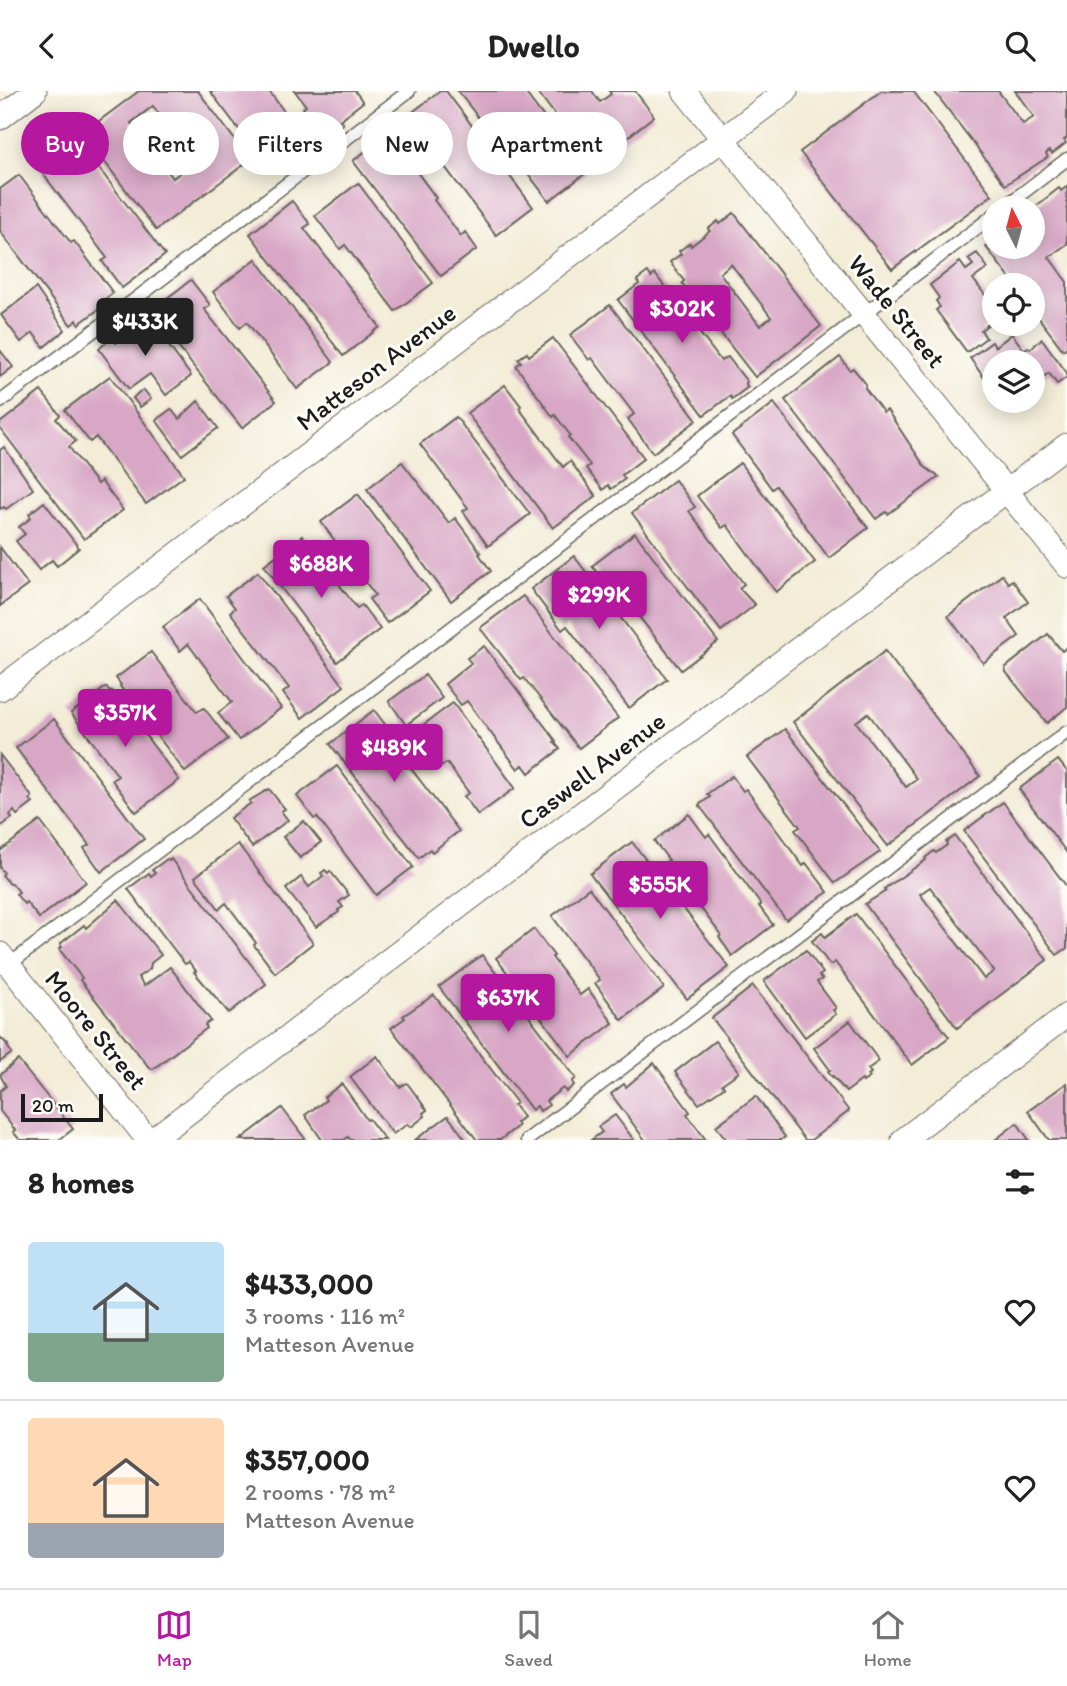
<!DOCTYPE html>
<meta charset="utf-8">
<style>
body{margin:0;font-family:Itim,sans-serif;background:#f2f2f2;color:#222;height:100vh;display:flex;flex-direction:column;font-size:26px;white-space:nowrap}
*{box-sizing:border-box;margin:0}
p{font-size:23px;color:#767676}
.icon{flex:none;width:38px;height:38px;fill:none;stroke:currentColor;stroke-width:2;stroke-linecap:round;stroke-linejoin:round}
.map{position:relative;height:1049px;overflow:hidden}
.panel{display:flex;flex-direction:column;background:#fff;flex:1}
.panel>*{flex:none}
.guide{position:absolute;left:21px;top:21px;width:700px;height:63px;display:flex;gap:14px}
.needle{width:46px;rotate:354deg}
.fabs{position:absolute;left:982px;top:105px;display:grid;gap:14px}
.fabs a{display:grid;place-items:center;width:63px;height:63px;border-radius:50%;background:#fff;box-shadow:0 4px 18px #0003;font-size:35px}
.scale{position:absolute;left:21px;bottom:18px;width:82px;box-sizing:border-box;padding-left:7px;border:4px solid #1c1c1c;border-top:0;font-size:19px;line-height:24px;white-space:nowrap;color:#1c1c1c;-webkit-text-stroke:5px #fdfcf7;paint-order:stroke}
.price{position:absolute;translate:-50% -60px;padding:0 16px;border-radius:7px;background:#b5179e;color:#fff;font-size:23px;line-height:46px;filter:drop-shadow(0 2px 4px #0008)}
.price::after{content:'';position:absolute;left:50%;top:42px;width:21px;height:16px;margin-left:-10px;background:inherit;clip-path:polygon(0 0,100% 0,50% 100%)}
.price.current{background:#222;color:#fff}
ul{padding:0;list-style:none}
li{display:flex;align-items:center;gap:21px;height:175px;padding:0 28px}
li+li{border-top:2px solid #e0e0e0}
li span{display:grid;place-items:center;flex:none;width:196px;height:140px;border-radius:7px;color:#555}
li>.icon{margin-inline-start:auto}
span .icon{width:84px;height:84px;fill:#fffc;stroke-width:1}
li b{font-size:30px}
h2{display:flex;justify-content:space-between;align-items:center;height:84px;padding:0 28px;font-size:30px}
.tag{padding:0 24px;border-radius:32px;background:#fff;box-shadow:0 4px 18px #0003;font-size:24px;line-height:63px}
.tag.current{background:#b5179e;color:#fff}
header{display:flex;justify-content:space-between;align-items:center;height:91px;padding:0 28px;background:#fff;font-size:32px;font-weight:700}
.menu{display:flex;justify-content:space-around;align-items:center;height:98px;border-top:2px solid #e0e0e0;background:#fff;font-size:19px;color:#767676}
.menu a{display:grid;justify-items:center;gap:4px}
.menu .current{color:#b5179e}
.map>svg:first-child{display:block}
.building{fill:#d8a7c6;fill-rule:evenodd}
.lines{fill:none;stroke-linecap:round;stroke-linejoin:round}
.lane-casing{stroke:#67655d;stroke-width:15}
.street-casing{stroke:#67655d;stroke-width:25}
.lane{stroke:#fff;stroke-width:12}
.street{stroke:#fff;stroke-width:23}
.labels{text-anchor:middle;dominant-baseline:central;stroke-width:6;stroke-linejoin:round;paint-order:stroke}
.street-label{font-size:26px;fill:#1c1c1c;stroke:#fdfcf7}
</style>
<header><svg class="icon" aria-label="back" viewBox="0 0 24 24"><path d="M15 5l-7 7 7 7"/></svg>Dwello<svg class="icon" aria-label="search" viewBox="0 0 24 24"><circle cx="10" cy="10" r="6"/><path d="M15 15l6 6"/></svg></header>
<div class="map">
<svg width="1067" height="1049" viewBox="0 0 1067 1049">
<rect width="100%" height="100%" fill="#fdfcf7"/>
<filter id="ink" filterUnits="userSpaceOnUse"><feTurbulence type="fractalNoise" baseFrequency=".0143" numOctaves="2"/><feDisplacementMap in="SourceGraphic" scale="14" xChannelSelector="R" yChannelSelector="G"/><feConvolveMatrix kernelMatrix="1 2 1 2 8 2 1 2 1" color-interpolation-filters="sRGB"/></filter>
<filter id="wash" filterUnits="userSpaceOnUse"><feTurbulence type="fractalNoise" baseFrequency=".00686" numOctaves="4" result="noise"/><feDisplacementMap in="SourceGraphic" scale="28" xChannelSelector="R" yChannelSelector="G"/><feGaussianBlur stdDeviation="1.57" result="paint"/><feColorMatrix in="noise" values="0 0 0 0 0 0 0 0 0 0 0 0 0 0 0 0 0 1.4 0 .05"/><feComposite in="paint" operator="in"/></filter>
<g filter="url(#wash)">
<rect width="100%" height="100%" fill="#f3ecd7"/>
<g id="blocks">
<g class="building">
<path d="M139,0H198L250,69L156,139L83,42ZM153,15L195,70L173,87L131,32Z"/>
<path d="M210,0H269L297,38L260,66Z"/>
<path d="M295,0H355L363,11L340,29L343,33L325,46L303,17L306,15Z"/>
<path d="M440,0H446L533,116L496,144L430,56L425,60L421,56L401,30Z"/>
<path d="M458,0H524L586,82L549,110L491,34L487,38Z"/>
<path d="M537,0H592L600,11L611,3L609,0H635L654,25L593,74Z"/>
<path d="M881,0H913L992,104L892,178L800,61Z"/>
<path d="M934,0H998L1023,33L1034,26L1015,0H1067V47L1064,49L1066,52L1052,63L1049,60L1046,63L1048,66L1005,94Z"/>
<path d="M394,38L424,77L417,81L436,107L434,109L461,145L465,141L477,158L441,185L353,70Z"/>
<path d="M72,42L165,164L122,197L102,170L107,167L34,71Z"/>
<path d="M19,84L71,152L74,150L113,202L104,209L107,212L79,233L77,229L71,234L0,140V98Z"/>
<path d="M358,92L433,192L395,220L345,154L340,158L315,125Z"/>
<path d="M1067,95V153L1049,166L1067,191V256L1063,259L1032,218V194H1015L986,156L994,150V156H1032V122L1037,118L1035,116L1059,97L1061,100Z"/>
<path d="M292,110L310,133L304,137L380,236L343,265L250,143Z"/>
<path d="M734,122L821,235L755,286L682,192L684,190L670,171L681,163L679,160L690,152L691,155L710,140L708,138L718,130L720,133ZM731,173L771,226L760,235L720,182Z"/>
<path d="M977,162L988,177L973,188L994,216V229L981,239L986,247L967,261L936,219L940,216L936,210L939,207L930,194L960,171L966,179L973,174L968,168Z"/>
<path d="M256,168L333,271L297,298L247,231L240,237L213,201Z"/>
<path d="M648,181L651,186L655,183L721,270L728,266L747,291L745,292L748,296L732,308L730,305L704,324L618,209L639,193L637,189Z"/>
<path d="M191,189L210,214L204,218L276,310L242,337L150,220Z"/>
<path d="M36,197L65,239L44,256L33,242L21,251L1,224Z"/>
<path d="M610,214L697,329L653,362L628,328L634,323L592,267L589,269L570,244Z"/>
<path d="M147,225L191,285L166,304L150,283L129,298L99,258L112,246L116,252L141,233L140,231Z"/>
<path d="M1012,243L1024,259L1028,256L1030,258L1042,248L1067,282V286L1057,293L1049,282L1032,294V271H994V301L970,267L992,251L995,256Z"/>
<path d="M553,247L644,367L622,384L625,388L611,398L608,394L603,399L586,377L590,374L568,346L570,344L555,324L553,326L516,275L521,271L518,268L527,262L529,265Z"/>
<path d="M0,259L13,276L0,286Z"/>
<path d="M840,266L850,279L853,277L866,293L865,297L883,321L887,319L925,376L939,386L888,423L886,421L876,428L785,309Z"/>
<path d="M110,285L184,385L146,413L96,346L90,351L65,319Z"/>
<path d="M505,294L521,315L519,317L563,376L570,370L596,405L553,437L467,322Z"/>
<path d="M144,299L151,308L140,316L133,307L139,301Z"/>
<path d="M41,300L60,324L56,328L76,350L69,356L97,393L101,390L123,419L84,448L0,337V332Z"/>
<path d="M198,310L218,337L182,364L156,329L171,318L179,328Z"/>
<path d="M774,312L868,437L829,467L776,395L772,398L732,344Z"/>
<path d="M456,326L530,423L488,455L463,420L468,417L420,353Z"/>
<path d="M4,356L33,398L6,418L4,416L0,418V359Z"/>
<path d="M402,371L449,432L455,427L481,462L479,463L491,480L451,510L367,398Z"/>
<path d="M740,372L815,471L776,501L727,434L722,437L697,405Z"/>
<path d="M675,389L695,416L689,420L744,493L739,497L755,514L721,540L632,422Z"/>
<path d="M358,403L430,500L387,532L369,508L375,504L321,431Z"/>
<path d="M44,411L79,457L57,475L52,469L39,479L16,450L25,443L19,436L31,427L29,423Z"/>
<path d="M635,442L718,551L681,579L618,499L613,503L592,475Z"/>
<path d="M302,445L357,517L362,514L380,538L337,571L264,474Z"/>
<path d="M0,456L28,494L0,515Z"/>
<path d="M574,465L667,588L629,617L567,535L562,539L531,498Z"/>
<path d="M258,481L344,595L302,627L283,602L289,597L230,521L235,517L226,505Z"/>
<path d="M1002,484L1008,492L1012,489L1028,511L1006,527L1019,545L983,572L948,525Z"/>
<path d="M523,505L618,627L579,657L524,587L521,589L480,537Z"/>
<path d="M200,508L281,617L239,649L218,622L232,611L188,553L180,560L163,536Z"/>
<path d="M1048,543L1062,560L1067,556V616L1047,632L1006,581L1005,577Z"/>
<path d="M484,555L556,650L554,651L560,658L529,682L523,674L518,678L467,610L461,614L445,593L471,572L467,567Z"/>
<path d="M885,560L980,685L888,755L793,631ZM868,622L917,688L906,696L856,631Z"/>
<path d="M151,561L197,621L204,617L228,648L185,681L120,595L121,594L116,587Z"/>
<path d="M425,584L442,607L406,634L389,610Z"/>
<path d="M106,596L111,602L112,600L179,689L136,721L112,689L118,685L71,622Z"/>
<path d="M453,612L515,697L478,724L464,705L469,702L447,672L437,678L411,643Z"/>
<path d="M374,619L404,658L399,662L459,740L432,761L430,758L419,767L330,653Z"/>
<path d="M54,628L144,748L101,781L84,757L89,754L16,657Z"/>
<path d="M785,638L880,761L835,792L795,739L800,736L747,666Z"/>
<path d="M0,664L32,706L30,708L33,712L17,724L14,720L10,724L12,727L0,736Z"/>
<path d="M1058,669L1067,680V762L1019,698Z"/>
<path d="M337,675L413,776L376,804L317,726L314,728L297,705Z"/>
<path d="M732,685L743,700L746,698L803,775L806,772L828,801L786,829L699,714L710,706L707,703Z"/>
<path d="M269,698L285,718L281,720L288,729L252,756L230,727L251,712L249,710Z"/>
<path d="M1003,711L1067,796V857L1057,864L964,740Z"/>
<path d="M689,723L706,746L709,743L761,814L759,815L773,834L732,865L719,846L721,844L666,771L669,769L654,750Z"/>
<path d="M40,730L86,791L39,827L26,811L24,813L16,803L19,801L12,792L10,793L2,784L4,782L0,777V760Z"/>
<path d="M304,730L321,751L300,767L283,746Z"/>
<path d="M955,745L1047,869L957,937L865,813L886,800L884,798L926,769L925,767L934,760L936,762L947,754L946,751ZM930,796L994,880L984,888L920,803Z"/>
<path d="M632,751L729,876L687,908L590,783Z"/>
<path d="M238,753L313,852L275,882L254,854L256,852L226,812L219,818L195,786Z"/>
<path d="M167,768L169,770L171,768L266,893L229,922L194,881L196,880L189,871L185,873L128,798L149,782L151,785L155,782L152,779Z"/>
<path d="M325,779L328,782L330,780L349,804L339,811L343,816L338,819L339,821L316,836L286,798L301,786L309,796L323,785L321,782Z"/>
<path d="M589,797L664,897L622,929L595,892L600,889L552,825Z"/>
<path d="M118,809L161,864L151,872L150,878L138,886L144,895L170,876L211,930L205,934L207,937L153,978L148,975L80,889L82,887L59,858L62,856L60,853L84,834L86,837Z"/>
<path d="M856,823L949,946L912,974L835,871L830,874L812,850L822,842L825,846Z"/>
<path d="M534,838L554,865L552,866L580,904L588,898L613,932L570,965L496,867Z"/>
<path d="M806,859L823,882L819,885L822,888L817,891L836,917L833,919L836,923L805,946L764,890Z"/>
<path d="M482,864L576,987L572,991L574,994L566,1001L563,997L546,1010L549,1014L540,1020L537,1015L532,1019L439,896Z"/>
<path d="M753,895L849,1020L811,1049H805L712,927Z"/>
<path d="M434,904L517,1012L514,1014L523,1026L516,1032L518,1035L500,1049H477L391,937L405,927L403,925Z"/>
<path d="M850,930L879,970L868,978L871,982L868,984L870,986L863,991L862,989L846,1001L833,985L832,986L828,980L830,979L814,957Z"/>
<path d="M0,946L8,954L7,955L12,962L0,971Z"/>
<path d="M715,950L739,981L722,993L724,996L699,1013L675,981Z"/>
<path d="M377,965L400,996L407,992L427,1019L423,1022L425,1025L411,1036L408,1033L393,1043L350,986Z"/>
<path d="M18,969L73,1038L59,1049H20L13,1041L15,1039L0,1020V1000L6,995L0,984Z"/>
<path d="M654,972L690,1021L687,1023L706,1049H645L611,1003L624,993L626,996Z"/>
<path d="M1067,992V1049H1049L1028,1020Z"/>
<path d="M342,993L367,1029L369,1028L385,1049H351L348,1046L344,1049H322L305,1024L326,1009L324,1006Z"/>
<path d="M756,1005L785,1046L781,1049H727L716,1035Z"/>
<path d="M282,1017L306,1049H240Z"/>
<path d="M615,1024L634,1049H591L602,1041L598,1036Z"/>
<path d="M448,1025L466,1049H415Z"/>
<path d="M1017,1032L1029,1049H995Z"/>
</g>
</g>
</g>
<g filter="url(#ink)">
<use href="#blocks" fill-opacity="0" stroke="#67655d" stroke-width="2"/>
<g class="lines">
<defs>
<g id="lane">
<path d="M1003,117L1067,68"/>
<path d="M0,311L409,0"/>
<path d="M6,876L994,124"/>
<path d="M527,1049L1067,641"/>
</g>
<g id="street">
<path d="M684,0L1067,475"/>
<path d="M0,27L35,0"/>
<path d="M0,598L786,0"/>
<path d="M0,863L148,1049"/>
<path d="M152,1049L1067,354"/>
<path d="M903,1049L1067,924"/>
</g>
</defs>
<use href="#lane" class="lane-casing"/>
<use href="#street" class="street-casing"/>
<use href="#lane" class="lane"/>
<use href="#street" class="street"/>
</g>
</g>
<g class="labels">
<g class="street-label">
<text transform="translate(897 220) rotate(51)">Wade Street</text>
<text transform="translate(376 276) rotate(-37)">Matteson Avenue</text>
<text transform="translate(592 679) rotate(-37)">Caswell Avenue</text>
<text transform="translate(96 939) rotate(51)">Moore Street</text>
</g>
</g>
</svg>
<div class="fabs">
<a><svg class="needle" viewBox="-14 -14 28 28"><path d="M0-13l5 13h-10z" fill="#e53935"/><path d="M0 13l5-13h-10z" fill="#767676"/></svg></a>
<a><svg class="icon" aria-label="locate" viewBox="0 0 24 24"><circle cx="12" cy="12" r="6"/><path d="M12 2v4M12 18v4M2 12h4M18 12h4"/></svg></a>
<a><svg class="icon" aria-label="layers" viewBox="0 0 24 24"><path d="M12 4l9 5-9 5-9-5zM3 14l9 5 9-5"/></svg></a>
</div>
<div class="scale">20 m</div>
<b class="price" style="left:682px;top:254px">$302K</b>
<b class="price current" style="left:145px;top:267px">$433K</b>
<b class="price" style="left:321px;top:509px">$688K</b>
<b class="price" style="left:599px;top:540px">$299K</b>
<b class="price" style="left:125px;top:658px">$357K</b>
<b class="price" style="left:394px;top:693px">$489K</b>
<b class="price" style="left:660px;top:830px">$555K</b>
<b class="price" style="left:508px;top:943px">$637K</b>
<div class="guide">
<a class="tag current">Buy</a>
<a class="tag">Rent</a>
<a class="tag">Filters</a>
<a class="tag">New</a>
<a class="tag">Apartment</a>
</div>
</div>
<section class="panel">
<h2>8 homes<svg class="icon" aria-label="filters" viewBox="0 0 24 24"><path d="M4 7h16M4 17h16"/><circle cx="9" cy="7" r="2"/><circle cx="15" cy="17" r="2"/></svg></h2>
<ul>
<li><span style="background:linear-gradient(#bfe0f5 65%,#7fa58c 0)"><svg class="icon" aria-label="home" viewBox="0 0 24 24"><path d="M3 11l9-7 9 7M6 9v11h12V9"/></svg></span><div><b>$433,000</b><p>3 rooms · 116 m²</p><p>Matteson Avenue</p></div><svg class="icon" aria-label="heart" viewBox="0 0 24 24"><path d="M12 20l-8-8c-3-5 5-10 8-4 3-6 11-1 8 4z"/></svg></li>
<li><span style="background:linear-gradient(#ffd9b3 75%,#9aa5b1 0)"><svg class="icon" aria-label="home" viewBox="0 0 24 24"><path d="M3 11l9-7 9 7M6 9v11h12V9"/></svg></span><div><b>$357,000</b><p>2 rooms · 78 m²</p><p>Matteson Avenue</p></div><svg class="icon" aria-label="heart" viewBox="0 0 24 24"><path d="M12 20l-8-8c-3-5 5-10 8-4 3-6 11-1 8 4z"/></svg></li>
</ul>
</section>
<nav class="menu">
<a class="current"><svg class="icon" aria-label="map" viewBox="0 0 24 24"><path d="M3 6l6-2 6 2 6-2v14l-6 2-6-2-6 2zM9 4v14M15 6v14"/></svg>Map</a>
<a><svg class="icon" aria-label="saved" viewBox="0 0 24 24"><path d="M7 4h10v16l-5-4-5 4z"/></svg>Saved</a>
<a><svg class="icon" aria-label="home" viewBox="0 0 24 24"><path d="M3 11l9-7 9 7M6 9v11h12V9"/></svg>Home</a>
</nav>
